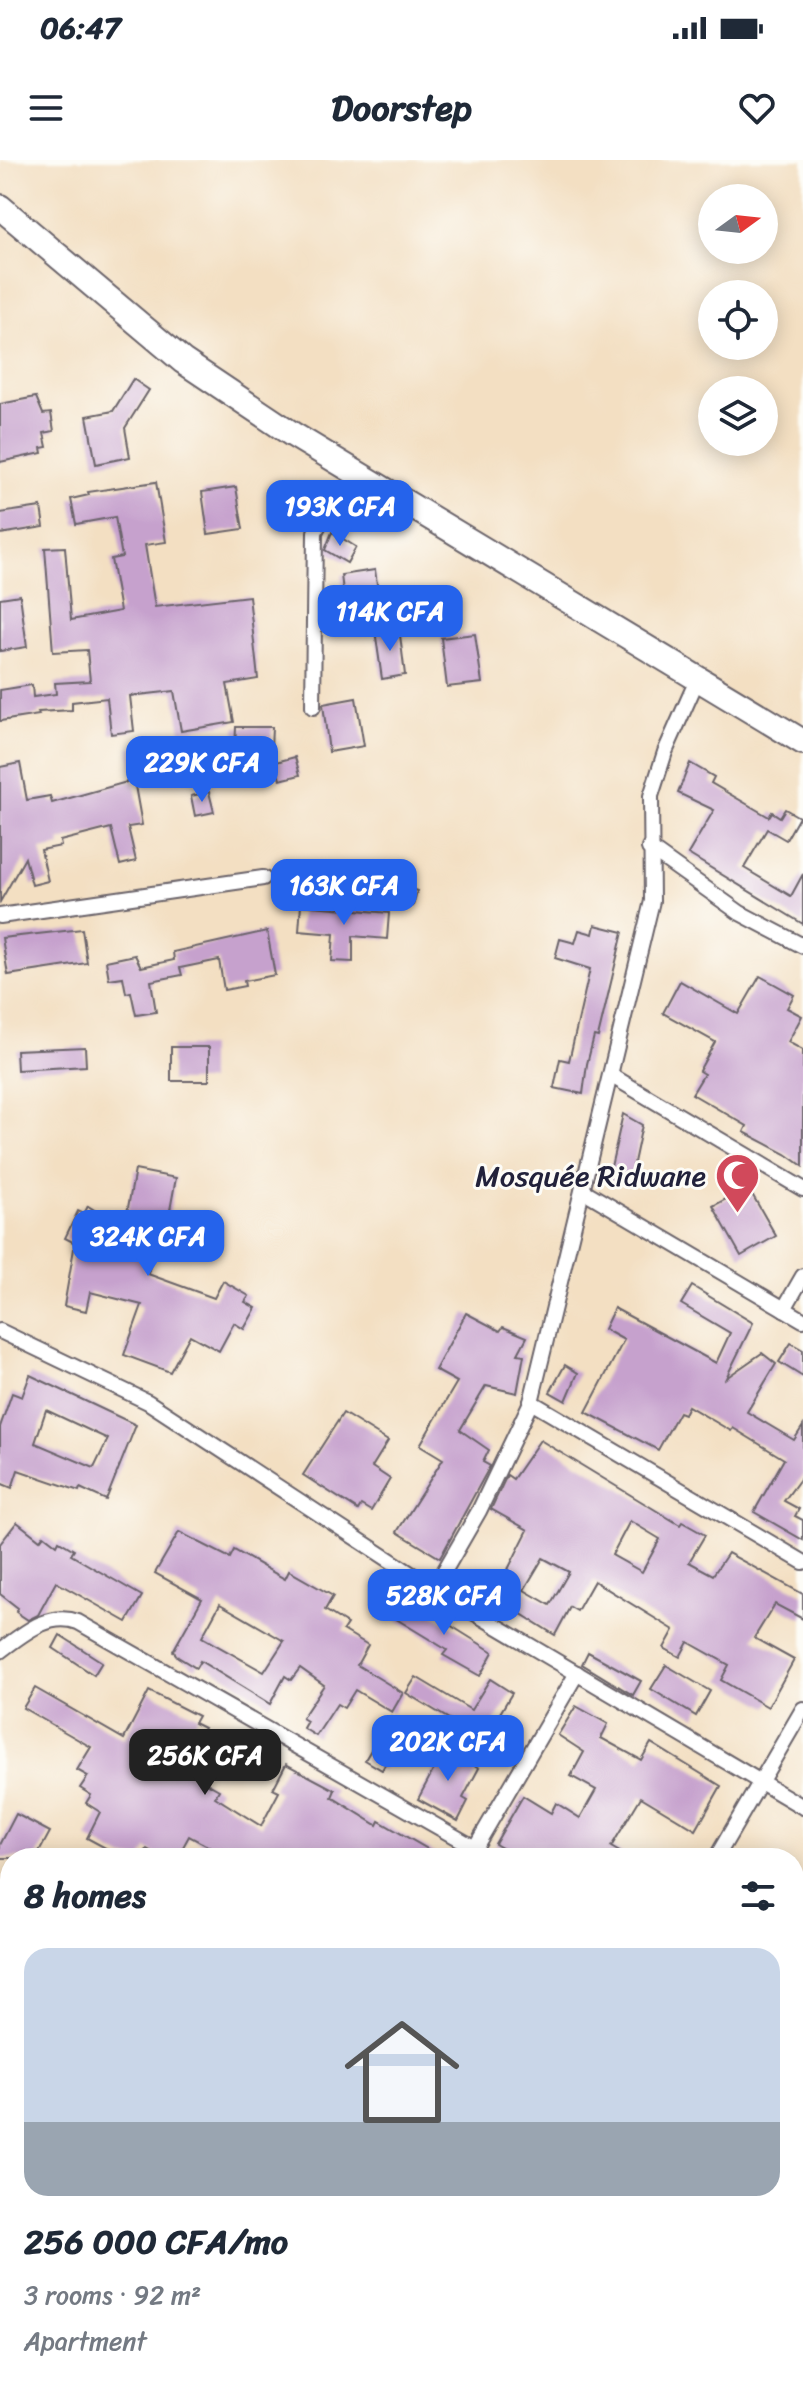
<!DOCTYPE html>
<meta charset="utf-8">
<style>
body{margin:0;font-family:Sriracha,sans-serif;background:#f2f2f3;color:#1f2937;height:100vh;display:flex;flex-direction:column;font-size:30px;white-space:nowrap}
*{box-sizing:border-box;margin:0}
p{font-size:26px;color:#747a83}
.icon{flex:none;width:44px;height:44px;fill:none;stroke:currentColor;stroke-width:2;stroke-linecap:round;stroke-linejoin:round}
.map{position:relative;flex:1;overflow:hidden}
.side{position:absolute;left:0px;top:1688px;width:804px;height:538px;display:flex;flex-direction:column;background:#fff;border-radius:32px 32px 0 0;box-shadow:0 4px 20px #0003}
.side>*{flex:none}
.needle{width:52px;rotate:75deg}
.fabs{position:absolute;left:698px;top:24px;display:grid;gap:16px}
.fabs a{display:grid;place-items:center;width:80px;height:80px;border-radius:50%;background:#fff;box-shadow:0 4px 20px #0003;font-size:40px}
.price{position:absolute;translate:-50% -68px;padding:0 18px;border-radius:16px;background:#2563eb;color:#fff;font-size:26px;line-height:52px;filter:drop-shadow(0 2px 4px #0008)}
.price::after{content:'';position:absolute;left:50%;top:48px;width:24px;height:18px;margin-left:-12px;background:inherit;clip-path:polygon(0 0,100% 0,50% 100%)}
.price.active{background:#222;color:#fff}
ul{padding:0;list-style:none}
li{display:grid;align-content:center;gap:16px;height:424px;padding:0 24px}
li span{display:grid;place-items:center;height:248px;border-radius:24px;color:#555}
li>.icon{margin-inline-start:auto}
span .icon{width:144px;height:144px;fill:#fffc;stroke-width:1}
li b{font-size:34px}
h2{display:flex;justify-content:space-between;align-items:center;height:96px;padding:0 24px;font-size:34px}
.status{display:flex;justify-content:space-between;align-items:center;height:56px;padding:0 40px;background:#fff;direction:ltr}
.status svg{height:22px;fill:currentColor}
header{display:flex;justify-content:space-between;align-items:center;height:104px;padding:0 24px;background:#fff;font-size:36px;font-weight:700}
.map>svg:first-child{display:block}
.green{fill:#9dd98c;stroke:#607e64;stroke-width:2}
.building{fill:#c6a1cd;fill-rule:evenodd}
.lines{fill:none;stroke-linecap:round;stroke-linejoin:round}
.street-casing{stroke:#6b646a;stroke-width:18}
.secondary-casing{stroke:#6b646a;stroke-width:26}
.primary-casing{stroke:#6b646a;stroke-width:28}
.street{stroke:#fff;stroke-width:14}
.secondary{stroke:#fff;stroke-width:22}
.primary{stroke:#fff;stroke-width:24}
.labels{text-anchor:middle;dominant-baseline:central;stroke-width:6;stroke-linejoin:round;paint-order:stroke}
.poi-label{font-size:30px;fill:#22223b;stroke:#fdfcf7;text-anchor:end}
</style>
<div class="status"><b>06:47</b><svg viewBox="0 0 49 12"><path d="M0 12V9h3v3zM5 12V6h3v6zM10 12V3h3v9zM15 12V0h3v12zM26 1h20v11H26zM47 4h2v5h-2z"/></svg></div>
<header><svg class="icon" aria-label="menu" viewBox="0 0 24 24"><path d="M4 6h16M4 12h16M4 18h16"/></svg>Doorstep<svg class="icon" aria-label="heart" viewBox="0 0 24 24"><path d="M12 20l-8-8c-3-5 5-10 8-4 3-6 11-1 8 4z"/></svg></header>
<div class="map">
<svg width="803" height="2225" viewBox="0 0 803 2225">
<rect width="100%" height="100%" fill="#fdfcf7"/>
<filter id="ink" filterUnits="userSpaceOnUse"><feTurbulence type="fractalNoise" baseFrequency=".0125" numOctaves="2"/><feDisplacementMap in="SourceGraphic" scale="16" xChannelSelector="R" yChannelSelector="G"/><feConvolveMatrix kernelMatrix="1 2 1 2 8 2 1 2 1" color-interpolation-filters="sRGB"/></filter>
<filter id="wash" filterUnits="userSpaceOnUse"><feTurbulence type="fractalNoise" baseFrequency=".006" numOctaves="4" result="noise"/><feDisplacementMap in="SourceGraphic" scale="32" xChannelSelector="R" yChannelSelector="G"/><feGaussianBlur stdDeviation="1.8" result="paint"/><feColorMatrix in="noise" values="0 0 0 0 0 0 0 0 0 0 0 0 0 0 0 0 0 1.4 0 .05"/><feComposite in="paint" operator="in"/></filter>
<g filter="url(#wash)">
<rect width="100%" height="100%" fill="#f3dfc2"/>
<path class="green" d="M0,1956H10V2216H794V1996H803V2225H0Z"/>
<g id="blocks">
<g class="building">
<path d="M133,219L149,230L125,268L130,297L96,304L87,256L113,251Z"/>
<path d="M36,237L43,254L51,253L54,271L44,273L47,287L41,288L42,293L0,302V244Z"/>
<path d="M156,322L166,382L145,385L155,447L249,436L258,519L227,524L234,562L181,571L174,531L130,536L134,571L111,574L107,538L72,542V550L38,552L39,555L0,561V530L32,525L33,537L56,534L55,523L90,521L87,490L53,492L45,388L65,387L71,460L120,451L111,399L122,397L115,357L76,364L71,339L89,335L88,332Z"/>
<path d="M236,327L243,369L208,374L202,332Z"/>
<path d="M41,347L44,367L0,374V353Z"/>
<path d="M332,372L356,387L347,403L325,390Z"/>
<path d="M375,410L382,459L347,464L341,415Z"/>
<path d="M20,435L27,487L0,491V438Z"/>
<path d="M399,467L405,515L382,519L375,470Z"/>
<path d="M475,474L482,523L447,527L441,478Z"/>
<path d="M356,538L364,586L329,592L323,544Z"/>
<path d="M236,567H272L271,590H235Z"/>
<path d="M155,585L158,605L132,609L129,588Z"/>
<path d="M295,597L300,615L280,620L276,602Z"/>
<path d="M240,601L243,615L210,621L207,607Z"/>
<path d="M20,603L27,640L50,636L52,643L134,620L142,665L128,667L136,701L120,705L111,668L60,681L61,686L41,690L48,721L32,725L25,698L0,742V607Z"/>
<path d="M690,603L714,617L711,623L769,657L772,652L780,657L785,649L799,657L786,680L767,669L744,708L791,736L803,714V764L688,694L714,650L678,633Z"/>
<path d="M209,632L214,652L195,656L191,636Z"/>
<path d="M401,726L417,731L413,746L397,742Z"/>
<path d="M301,745L389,753L387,779L353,776V802L332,801L334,774L299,771Z"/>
<path d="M595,765L623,772L598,877L594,876L587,904L583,934L554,928L560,899L569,901L590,809L555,798L560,779L575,783L579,770L593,774Z"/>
<path d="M82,769L87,803L8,815L2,778Z"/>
<path d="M267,771L275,815L244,821L245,826L224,830L219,800L180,808L182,815L151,821L156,852L136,855L131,832L126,833L123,817L109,819L106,801L135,795L141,807L174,800L173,792Z"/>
<path d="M760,816L794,835L787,848L802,856L788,882L803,890V1006L786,994L744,972L747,966L692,934L704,914L699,911L715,882L663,853L680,821L738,854Z"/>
<path d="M85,887L86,906L17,910L16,890Z"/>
<rect x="171" y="887" width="38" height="34"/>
<path d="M623,954L642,965L629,1026L608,1020Z"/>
<path d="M135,1010L176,1018L165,1077L157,1075L148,1114L214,1138L223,1121L249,1136L245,1142L256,1148L244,1169L234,1163L219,1191L190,1175L170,1212L124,1195L142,1145L90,1132L86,1151L64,1146L75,1083L65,1078L78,1051L84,1054L88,1046L124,1069Z"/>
<path d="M748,1027L776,1076L741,1096L713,1046Z"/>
<path d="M692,1126L753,1163L726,1218L762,1193L776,1204L747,1252L794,1280L803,1266V1315L784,1341L799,1349L795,1356L803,1360V1380L754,1352L784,1299L733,1268L731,1271L688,1246L684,1254L679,1252L658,1290L586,1252L624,1180L604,1169L614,1148L716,1203L730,1173L681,1144Z"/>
<path d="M466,1153L500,1171L503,1167L527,1177L518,1194L524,1195L517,1233L486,1226L460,1270L489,1290L483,1302L490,1306L440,1398L397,1372L443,1299L420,1285L457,1222L435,1210Z"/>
<path d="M791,1183L803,1190V1217L779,1202Z"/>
<path d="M565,1205L578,1213L566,1241L550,1232Z"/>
<path d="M30,1215L136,1265L106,1340L80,1328L79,1331L18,1310L12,1328L0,1323V1267L12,1233L22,1237ZM46,1250L108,1279L94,1308L35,1283Z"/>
<path d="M343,1253L388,1281L372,1307L390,1319L371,1351L361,1345L358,1350L303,1315Z"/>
<path d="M540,1280L680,1365L682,1362L705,1375L689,1402L713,1415L728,1393L803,1434V1459L775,1444L754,1478L794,1500L768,1547L721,1520L729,1505L688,1482L680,1497L664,1488L674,1470L594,1421L577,1451L570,1447L555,1475L494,1437L528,1370L491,1349L507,1315L513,1319ZM630,1361L660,1379L642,1412L612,1395ZM543,1398L569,1412L550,1445L524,1430Z"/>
<path d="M17,1362L40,1380L44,1375L57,1385L59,1381L74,1390L71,1395L142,1436L127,1462L56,1422L38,1455L28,1460L16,1452L18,1448L0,1434V1384Z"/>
<path d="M179,1372L230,1398L234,1390L285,1419L289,1411L333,1436L325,1450L347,1464L343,1470L368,1485L357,1505L403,1533L392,1552L355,1530L344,1548L337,1544L316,1576L303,1568L307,1561L302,1558L324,1525L300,1508L291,1520L285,1516L270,1544L200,1501L196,1508L178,1497L173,1491L202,1439L155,1413ZM220,1444L284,1481L264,1512L202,1477Z"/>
<path d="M398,1438L427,1455L429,1452L493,1492L480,1516L443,1495L447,1490L388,1454Z"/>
<path d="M60,1475L102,1502L94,1515L53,1488Z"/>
<path d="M588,1492L641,1521L633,1535L582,1504Z"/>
<path d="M666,1505L710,1531L696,1556L651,1529Z"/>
<path d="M416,1517L471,1550L490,1519L512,1533L484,1580L406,1533Z"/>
<path d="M35,1528L124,1579L149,1531L198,1556L194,1563L204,1568L182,1609L219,1630L215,1637L261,1666L279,1632L273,1629L286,1604L335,1630L332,1637L377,1665L379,1661L443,1698H230L189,1676L177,1698H163L147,1689L142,1698H124L87,1678L100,1652L86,1643L91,1635L80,1628L88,1616L77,1610L91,1587L23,1548Z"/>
<path d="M576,1546L608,1564L601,1578L641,1600L651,1583L721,1626L696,1670L641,1637L611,1687L630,1698H519L495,1684L523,1636L551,1653L556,1643L580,1658L596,1630L571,1616L584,1592L558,1575Z"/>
<path d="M390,1557L407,1566L382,1610L365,1600Z"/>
<path d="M440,1585L479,1608L463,1638L468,1641L458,1661L418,1639L434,1609L428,1606Z"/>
<path d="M16,1654L50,1672L36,1698H0V1685Z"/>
</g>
</g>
</g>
<g filter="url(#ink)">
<use href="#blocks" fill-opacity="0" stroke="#6b646a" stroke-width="2"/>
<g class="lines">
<defs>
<g id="street">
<path d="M313,547L315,372L324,355L363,317"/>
<path d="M649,688L740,753L803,786"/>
<path d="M0,756L263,718"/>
<path d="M612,916L803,1029"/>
<path d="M584,1031L803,1160"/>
<path d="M784,1149L803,1116"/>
<path d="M0,1171L148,1242L434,1429L803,1647"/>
<path d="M531,1242L803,1402"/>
<path d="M434,1429L479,1351L531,1242L652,741L651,636L665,592L697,520"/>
<path d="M0,1491C23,1474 49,1451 78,1462L475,1688"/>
<path d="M469,1698L577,1513"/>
<path d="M716,1698L803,1549"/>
</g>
<g id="secondary">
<path d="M0,1846H10"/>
<path d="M794,1880L803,1881"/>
</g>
<path id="primary" d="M0,47L183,201L292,274L803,582"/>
</defs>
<use href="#street" class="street-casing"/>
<use href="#secondary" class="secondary-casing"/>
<use href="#primary" class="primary-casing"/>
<use href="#street" class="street"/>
<use href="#secondary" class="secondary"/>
<use href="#primary" class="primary"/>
</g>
</g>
<defs>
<symbol id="mosque-pin" viewBox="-11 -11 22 30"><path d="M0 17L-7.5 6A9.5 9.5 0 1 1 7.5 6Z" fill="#d1495b" stroke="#fdfcf7"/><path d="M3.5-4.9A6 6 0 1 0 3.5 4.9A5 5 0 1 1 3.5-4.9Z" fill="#fff"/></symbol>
</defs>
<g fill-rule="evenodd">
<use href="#mosque-pin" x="712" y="990" width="51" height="69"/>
</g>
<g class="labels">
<g class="poi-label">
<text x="706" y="1016">Mosquée Ridwane</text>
</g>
</g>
</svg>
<div class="fabs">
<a><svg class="needle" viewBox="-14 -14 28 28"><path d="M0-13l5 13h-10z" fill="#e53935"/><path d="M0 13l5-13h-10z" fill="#747a83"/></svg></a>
<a><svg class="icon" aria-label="locate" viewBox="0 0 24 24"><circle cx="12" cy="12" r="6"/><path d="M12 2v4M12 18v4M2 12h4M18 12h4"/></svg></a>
<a><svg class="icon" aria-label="layers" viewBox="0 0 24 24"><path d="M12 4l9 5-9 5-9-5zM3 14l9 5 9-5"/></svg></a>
</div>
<b class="price" style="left:340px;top:388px">193K CFA</b>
<b class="price" style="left:390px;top:493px">114K CFA</b>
<b class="price" style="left:202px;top:644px">229K CFA</b>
<b class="price" style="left:344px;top:767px">163K CFA</b>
<b class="price" style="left:148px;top:1118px">324K CFA</b>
<b class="price" style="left:444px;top:1477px">528K CFA</b>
<b class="price" style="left:448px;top:1623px">202K CFA</b>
<b class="price active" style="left:205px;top:1637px">256K CFA</b>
<section class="side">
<h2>8 homes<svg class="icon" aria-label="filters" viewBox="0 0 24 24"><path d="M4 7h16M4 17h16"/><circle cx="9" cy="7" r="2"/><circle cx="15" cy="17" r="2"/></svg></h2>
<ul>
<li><span style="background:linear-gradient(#c9d6e8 70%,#9aa5b1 0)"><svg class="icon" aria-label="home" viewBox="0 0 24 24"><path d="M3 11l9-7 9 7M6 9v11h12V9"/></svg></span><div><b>256 000 CFA/mo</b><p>3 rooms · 92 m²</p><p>Apartment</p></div></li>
</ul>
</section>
</div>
